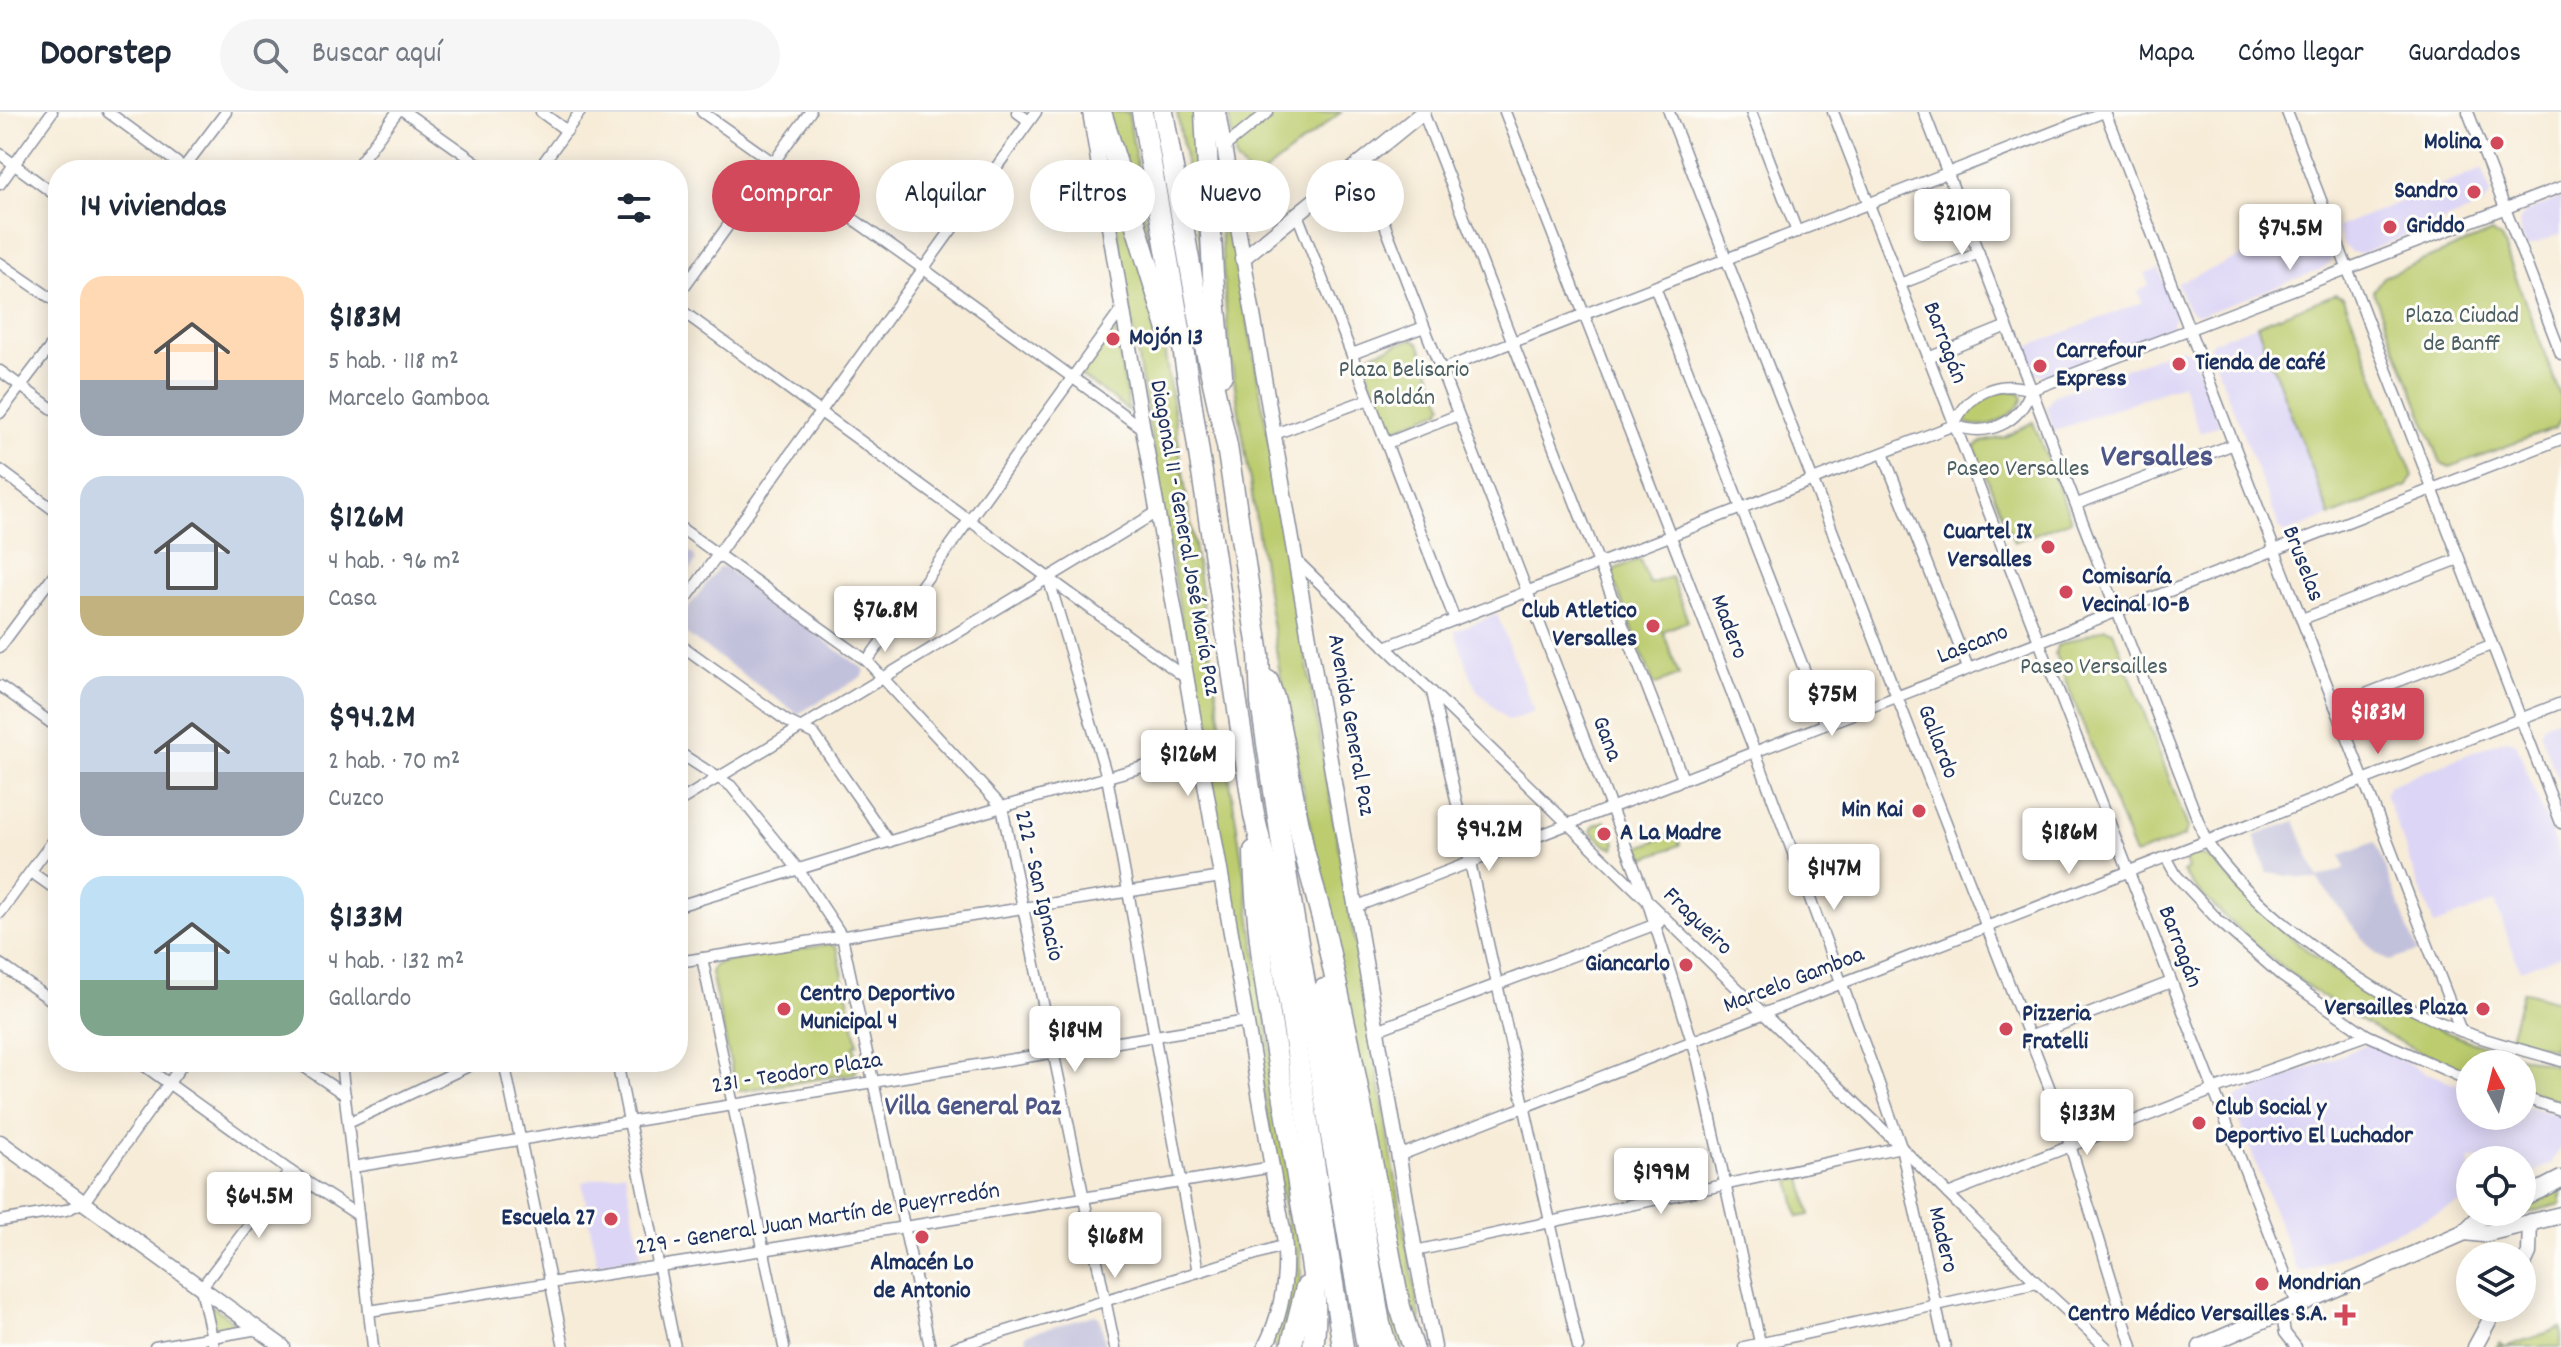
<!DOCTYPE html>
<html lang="es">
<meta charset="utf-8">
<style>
body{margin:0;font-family:Dekko,sans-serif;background:#f6f6f7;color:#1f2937;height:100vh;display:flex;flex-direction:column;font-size:30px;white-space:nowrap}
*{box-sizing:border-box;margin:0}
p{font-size:26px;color:#747a83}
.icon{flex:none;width:44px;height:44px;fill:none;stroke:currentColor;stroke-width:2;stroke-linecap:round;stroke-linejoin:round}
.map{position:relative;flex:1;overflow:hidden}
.sheet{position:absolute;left:48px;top:48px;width:640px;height:912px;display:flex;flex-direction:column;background:#fff;border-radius:32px;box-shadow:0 4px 20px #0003}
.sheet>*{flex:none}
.hud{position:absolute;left:712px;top:48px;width:760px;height:72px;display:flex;gap:16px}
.needle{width:52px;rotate:353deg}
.buttons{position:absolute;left:2456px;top:938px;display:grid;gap:16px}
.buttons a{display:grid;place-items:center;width:80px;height:80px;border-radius:50%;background:#fff;box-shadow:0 4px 20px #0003;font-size:40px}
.price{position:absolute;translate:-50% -68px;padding:0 18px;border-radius:8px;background:#fff;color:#222;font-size:26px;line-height:52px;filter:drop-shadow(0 2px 4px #0008)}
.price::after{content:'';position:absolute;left:50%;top:48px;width:24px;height:18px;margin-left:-12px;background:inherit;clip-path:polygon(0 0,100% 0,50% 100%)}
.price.active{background:#d1495b;color:#fff}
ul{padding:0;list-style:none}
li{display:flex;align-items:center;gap:24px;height:200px;padding:0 32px}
li span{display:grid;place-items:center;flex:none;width:224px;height:160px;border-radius:24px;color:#555}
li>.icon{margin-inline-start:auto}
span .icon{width:96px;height:96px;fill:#fffc;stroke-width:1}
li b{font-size:34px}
h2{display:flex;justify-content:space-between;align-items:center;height:96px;padding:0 32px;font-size:34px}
.chip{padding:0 28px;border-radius:36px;background:#fff;box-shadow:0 4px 20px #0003;font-size:28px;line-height:72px}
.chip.active{background:#d1495b;color:#fff}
header{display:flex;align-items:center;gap:48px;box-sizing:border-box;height:112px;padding:0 40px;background:#fff;border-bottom:2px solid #e0e1e3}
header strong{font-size:38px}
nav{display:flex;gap:44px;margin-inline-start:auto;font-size:28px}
.search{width:560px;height:72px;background:#f6f6f7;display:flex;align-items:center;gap:20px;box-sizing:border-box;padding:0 28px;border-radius:44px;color:#747a83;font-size:30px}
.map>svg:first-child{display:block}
.built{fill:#dcd5f6}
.industrial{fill:#c2c1dc}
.green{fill:#bccc6e;stroke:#6c7e66;stroke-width:2}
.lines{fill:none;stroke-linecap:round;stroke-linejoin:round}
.minor-casing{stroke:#898e9b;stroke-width:13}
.tertiary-casing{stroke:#898e9b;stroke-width:17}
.primary-casing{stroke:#898e9b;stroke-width:19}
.motorway-casing{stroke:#898e9b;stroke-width:23}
.minor{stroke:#fff;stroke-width:10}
.tertiary{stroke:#fff;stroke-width:14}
.primary{stroke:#fff;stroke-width:16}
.motorway{stroke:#fff;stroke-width:20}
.poi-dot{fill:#d1495b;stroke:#fdfcf7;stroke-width:3}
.labels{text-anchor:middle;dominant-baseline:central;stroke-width:6;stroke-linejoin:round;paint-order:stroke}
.poi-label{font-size:24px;font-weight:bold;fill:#1b2f5e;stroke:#fdfcf7;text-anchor:start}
.park-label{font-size:24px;fill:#4b5e63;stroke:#fdfcf7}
.street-label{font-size:24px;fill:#1b2f5e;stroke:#fdfcf7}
.quarter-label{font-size:28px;font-weight:bold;fill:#4d5686;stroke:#fdfcf7}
.district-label{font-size:32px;font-weight:bold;fill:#4d5686;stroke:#fdfcf7}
</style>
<header>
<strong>Doorstep</strong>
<div class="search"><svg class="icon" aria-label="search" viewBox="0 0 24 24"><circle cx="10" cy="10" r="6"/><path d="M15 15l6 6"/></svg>Buscar aquí</div>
<nav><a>Mapa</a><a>Cómo llegar</a><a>Guardados</a></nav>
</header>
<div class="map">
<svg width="2561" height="1235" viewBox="0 0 2561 1235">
<rect width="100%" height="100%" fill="#fdfcf7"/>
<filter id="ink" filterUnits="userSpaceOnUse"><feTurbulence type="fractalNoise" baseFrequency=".0125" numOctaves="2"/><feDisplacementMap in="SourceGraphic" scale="16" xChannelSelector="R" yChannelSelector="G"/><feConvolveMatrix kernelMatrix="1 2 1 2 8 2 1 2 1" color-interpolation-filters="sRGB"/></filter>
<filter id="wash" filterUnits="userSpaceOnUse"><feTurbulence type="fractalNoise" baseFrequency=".006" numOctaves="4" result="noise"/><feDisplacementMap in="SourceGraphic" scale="32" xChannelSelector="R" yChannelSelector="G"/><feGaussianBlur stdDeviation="1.8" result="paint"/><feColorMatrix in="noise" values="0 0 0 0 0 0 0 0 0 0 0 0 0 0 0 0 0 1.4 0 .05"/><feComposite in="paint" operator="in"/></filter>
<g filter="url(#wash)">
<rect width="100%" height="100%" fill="#f7ecd8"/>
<g class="built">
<path d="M2483,57L2491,82L2482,94L2362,141L2351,140L2344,134L2337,115Z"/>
<path d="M2561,86V122L2526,135L2519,114L2521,105L2526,100Z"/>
<path d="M2323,112L2334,142L2331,150L2324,156L2204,202H2195L2187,196L2177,171Z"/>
<path d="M2159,157L2176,201L2171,215L2048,263H2040L2031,258L2022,237L2142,190L2138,179L2149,174L2145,162Z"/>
<path d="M2335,182L2344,186L2413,364L2408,374L2286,421L2280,417L2209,235L2212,230Z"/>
<path d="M2180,236L2189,239L2193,244L2220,313L2200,321L2182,272L2054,319L2046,296L2053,284Z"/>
<path d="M1497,502L1534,600L1508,609L1476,577L1454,519Z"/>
<path d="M2561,605V674L2540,621L2544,612Z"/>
<path d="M2506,627L2516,631L2561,747V843L2520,858L2495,790L2434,813L2385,681L2388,674Z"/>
<path d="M2369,932L2427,961L2470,977V1004H2522V993L2561,1004V1033L2551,1052L2522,1065V1048H2470V1087L2304,1160L2296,1157L2233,992L2236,985Z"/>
<path d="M625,1060L641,1144L597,1152L582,1070Z"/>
</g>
<g class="industrial">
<path d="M678,431L694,443L696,449L678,474Z"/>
<path d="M719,455H724L865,558L863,564L798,602L678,516V509Z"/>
<path d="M2295,709L2318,766L2345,756L2341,743L2375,730L2417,840L2389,849L2376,841L2362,826L2318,768L2267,761L2254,724Z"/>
<path d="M1095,1203L1100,1206L1106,1235H1027L1025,1223Z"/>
</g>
<g class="green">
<path d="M1097,0L1162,223L1300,1129L1301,1182L1286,1235H1269L1292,1156V1140L1215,710Z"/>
<path d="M1103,0H1128L1153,150Z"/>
<path d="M1177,0H1198L1206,141L1202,142Z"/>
<path d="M1212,0L1409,1144L1423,1221L1429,1235H1393L1387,1216L1323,782L1279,556L1228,229Z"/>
<path d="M1228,0H1341L1255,68L1236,49Z"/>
<path d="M2492,120L2501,126L2561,285V307L2556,316L2450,355L2441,351L2373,179L2383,165Z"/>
<path d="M2335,182L2344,186L2413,364L2408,374L2330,404L2257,213Z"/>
<path d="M1115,215L1129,299L1080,263Z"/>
<path d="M1411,227L1419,231L1443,292L1440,299L1394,317L1388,313L1364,251L1368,243Z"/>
<path d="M2006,278L2019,280L2023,286C2015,306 1983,321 1963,309L1962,303L1985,283Z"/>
<path d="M2033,310L2071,408L2014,430L1974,336L1981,330L2005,325Z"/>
<path d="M1640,447L1649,472L1671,465L1688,509L1663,519L1679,563L1654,573L1612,464L1615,457Z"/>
<path d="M2105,516L2113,519L2188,716L2184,725L2135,743L2055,542L2057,534Z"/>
<path d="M1605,709L1616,730L1614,736L1607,734L1591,719L1594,713Z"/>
<path d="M1675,721L1680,733L1645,746L1640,735Z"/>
<path d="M2194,743L2204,744L2213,749C2280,824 2365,891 2461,926C2493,938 2528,946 2561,955V989L2522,978V952H2470V962C2354,914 2280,863 2193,773L2183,760L2188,757L2185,748Z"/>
<path d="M830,832L837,836L858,932L854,933L859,954L855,961L740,979L736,977L711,861L713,855L718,851Z"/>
<path d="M2523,879L2561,890V909L2553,937L2510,925Z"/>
<path d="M1802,1066L1810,1103L1798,1105L1790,1068Z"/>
<path d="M2561,1075V1092L2486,1112L2484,1110L2505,1100H2522V1092Z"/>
<path d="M210,1192L239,1214L215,1219Z"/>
<path d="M2561,1216V1235H2497L2499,1231L2505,1235Z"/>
</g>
</g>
<g filter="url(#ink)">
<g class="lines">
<defs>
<g id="minor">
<path d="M108,0L187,58"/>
<path d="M405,0L487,58"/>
<path d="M541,0L567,19"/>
<path d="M702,0L925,158L1143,317"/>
<path d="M1017,0L1029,9"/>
<path d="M1423,0L1683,667"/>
<path d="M1505,0L1762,658L1878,969L1901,1035L1945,1235"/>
<path d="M1669,0L2048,972L2070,1033L2132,1235"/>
<path d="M1751,0L1797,120"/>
<path d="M1833,0L2297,1192"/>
<path d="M1924,0L2206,729C2258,805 2375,886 2461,919C2493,931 2528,939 2561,949"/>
<path d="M2105,0L2461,919"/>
<path d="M2287,0L2561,711"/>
<path d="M2468,0L2561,242"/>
<path d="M1224,35L1268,0"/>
<path d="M0,42L58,85"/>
<path d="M1360,49L1648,791L1698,948L1761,1235"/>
<path d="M182,58L226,0"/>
<path d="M354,58L397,0"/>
<path d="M538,58L580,0"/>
<path d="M0,72L52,0"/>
<path d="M1297,102L1455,508"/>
<path d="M0,151L58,191"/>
<path d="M1900,172L1979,141"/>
<path d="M1655,175L1825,611"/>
<path d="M678,183L810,0"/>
<path d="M678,196L1186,566"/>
<path d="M1352,242L1424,215"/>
<path d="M1928,246L2007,214"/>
<path d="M1441,258L2104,0"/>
<path d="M0,259L58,301"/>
<path d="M0,301L58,225"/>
<path d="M1954,313C1968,281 1998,267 2031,278L2561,75"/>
<path d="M1954,313C1987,326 2019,312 2031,278"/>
<path d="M1272,323L1369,287"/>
<path d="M1387,331L1458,303"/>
<path d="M1883,341L1968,556"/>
<path d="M0,358L58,401"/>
<path d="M2077,392L2234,332"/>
<path d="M678,414L867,549L1002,695L1115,1235"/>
<path d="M1296,448L1901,1035L2037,1171L2106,1235"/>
<path d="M1048,465L1107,665L1198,1160"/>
<path d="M678,498L1036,0"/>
<path d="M2302,507L2459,447"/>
<path d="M678,531L787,609L814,622L889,730"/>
<path d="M0,535L58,457"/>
<path d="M1385,535L1954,313"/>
<path d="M867,549L1122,197"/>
<path d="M0,574L58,616"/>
<path d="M1432,580L1578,1235"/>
<path d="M2335,594L2491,533"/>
<path d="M678,640L731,674L798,757L842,824L930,1235"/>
<path d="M678,690L1157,400"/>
<path d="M2166,745L2176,763L2218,808L2283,865L2367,923L2470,969"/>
<path d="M31,760L58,779"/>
<path d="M678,794L1002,695L1199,639"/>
<path d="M1355,795L2561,327"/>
<path d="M0,801L58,722"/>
<path d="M702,846L784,1235"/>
<path d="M678,850L1221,765"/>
<path d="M0,852L58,893"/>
<path d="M1377,918L1659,811"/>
<path d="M2029,925L2171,870"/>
<path d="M139,950L290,1059L358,1103"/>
<path d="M297,950L345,983"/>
<path d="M341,950L373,1235"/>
<path d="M504,950L564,1235"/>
<path d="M617,950L675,1235"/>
<path d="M2522,985L2561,998"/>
<path d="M348,1011L477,950"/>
<path d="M1398,1044L2561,591"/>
<path d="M353,1055L1247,909"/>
<path d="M1948,1082L2221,975L2367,923"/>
<path d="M0,1109L66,1098L84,1090L184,950"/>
<path d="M1415,1139L1901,1035"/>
<path d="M369,1199L763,1138L1273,1055"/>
<path d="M2281,1199L2285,1221L2296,1235"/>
<path d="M155,1235L258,1217"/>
<path d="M214,1235L201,1176L290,1059"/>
<path d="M955,1235L1285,1133"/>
<path d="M1744,1235L2037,1171"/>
</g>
<g id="tertiary">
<path d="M1090,0L1136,277L1284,1124C1288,1164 1283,1200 1265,1235"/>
<path d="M1218,0L1415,1139L1434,1235"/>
<path d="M1242,147L1423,0"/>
<path d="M0,1030L283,1235"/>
<path d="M2522,1156L2529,1141L2530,1109"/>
<path d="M2475,1235L2496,1196"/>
</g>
<g id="primary">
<path d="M2522,1087L2561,1067"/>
<path d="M2465,1120L2483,1122L2561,1103"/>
<path d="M2201,1235L2465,1120L2477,1108L2493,1100"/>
</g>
<g id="motorway">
<path d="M1101,0L1168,218"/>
<path d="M1142,0L1182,229L1254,703L1271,775L1343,1235"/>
<path d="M1163,0L1202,221L1227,334L1259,543L1261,591L1286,760L1367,1235"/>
<path d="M1205,0L1213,163L1222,263"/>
<path d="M1268,569L1275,589L1304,739L1323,810L1349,930L1400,1195L1413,1235"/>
<path d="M1254,739C1256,852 1282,966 1299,1078C1307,1128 1321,1184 1313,1235"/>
<path d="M1324,877L1380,1212L1387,1235"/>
<path d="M1291,1235L1306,1175"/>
</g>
</defs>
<use href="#minor" class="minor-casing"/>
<use href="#tertiary" class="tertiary-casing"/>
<use href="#primary" class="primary-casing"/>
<use href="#motorway" class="motorway-casing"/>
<use href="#minor" class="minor"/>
<use href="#tertiary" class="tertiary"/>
<use href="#primary" class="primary"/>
<use href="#motorway" class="motorway"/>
</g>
</g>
<g class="poi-dot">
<circle cx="2497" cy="31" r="8"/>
<circle cx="2474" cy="80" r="8"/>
<circle cx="2390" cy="115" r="8"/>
<circle cx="1113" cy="227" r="8"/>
<circle cx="2179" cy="252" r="8"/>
<circle cx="2040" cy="254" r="8"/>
<circle cx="2048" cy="435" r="8"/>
<circle cx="2066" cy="480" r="8"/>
<circle cx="1653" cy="514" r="8"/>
<circle cx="1919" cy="699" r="8"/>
<circle cx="1604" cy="722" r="8"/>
<circle cx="1686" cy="853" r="8"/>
<circle cx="784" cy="897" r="8"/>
<circle cx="2483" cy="897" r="8"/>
<circle cx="2006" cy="917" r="8"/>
<circle cx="2199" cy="1011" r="8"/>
<circle cx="611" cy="1107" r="8"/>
<circle cx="922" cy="1125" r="8"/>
<circle cx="2262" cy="1172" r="8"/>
<path d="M2341 1191h8v8h8v8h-8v8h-8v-8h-8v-8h8z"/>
</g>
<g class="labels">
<g class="poi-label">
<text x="2481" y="31" text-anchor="end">Molina</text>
<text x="2458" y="80" text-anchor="end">Sandro</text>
<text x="2406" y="115">Griddo</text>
<text x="1129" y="227">Mojón 13</text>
<text x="2056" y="240">Carrefour<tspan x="2056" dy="28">Express</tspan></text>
<text x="2195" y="252">Tienda de café</text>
<text x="2032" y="421" text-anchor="end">Cuartel IX<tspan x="2032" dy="28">Versalles</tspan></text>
<text x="2082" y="466">Comisaría<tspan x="2082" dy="28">Vecinal 10-B</tspan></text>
<text x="1637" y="500" text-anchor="end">Club Atletico<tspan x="1637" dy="28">Versalles</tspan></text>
<text x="1903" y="699" text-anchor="end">Min Kai</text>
<text x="1620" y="722">A La Madre</text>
<text x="1670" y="853" text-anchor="end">Giancarlo</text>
<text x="800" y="883">Centro Deportivo<tspan x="800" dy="28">Municipal 4</tspan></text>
<text x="2467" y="897" text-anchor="end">Versailles Plaza</text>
<text x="2022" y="903">Pizzeria<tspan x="2022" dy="28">Fratelli</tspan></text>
<text x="2215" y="997">Club Social y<tspan x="2215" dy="28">Deportivo El Luchador</tspan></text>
<text x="595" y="1107" text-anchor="end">Escuela 27</text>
<text x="922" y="1152" text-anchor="middle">Almacén Lo<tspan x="922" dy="28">de Antonio</tspan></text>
<text x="2278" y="1172">Mondrian</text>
<text x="2327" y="1203" text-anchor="end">Centro Médico Versailles S.A.</text>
</g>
<g class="park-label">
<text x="2462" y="205">Plaza Ciudad<tspan x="2462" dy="28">de Banff</tspan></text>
<text x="1404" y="259">Plaza Belisario<tspan x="1404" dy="28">Roldán</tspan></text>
<text x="2018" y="358">Paseo Versalles</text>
<text x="2094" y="556">Paseo Versailles</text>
</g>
<g class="street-label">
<text transform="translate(1944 231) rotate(69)">Barragán</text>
<text transform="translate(1184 426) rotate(80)">Diagonal 11 - General José María Paz</text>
<text transform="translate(2302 452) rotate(69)">Bruselas</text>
<text transform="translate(1728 515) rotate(69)">Madero</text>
<text transform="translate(1973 533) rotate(-21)">Lascano</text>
<text transform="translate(1350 613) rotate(80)">Avenida General Paz</text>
<text transform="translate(1606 627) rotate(69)">Gana</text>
<text transform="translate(1937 630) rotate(69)">Gallardo</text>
<text transform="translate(1038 774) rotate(77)">222 - San Ignacio</text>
<text transform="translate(1697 810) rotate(44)">Fragueiro</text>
<text transform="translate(2179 835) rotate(69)">Barragán</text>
<text transform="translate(1794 869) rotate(-21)">Marcelo Gamboa</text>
<text transform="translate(797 962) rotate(-9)">231 - Teodoro Plaza</text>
<text transform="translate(818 1108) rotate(-9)">229 - General Juan Martín de Pueyrredón</text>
<text transform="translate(1942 1128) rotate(77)">Madero</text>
</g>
<g class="quarter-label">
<text x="973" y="997">Villa General Paz</text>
</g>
<g class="district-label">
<text x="2157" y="347">Versalles</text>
</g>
</g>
</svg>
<div class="buttons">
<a><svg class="needle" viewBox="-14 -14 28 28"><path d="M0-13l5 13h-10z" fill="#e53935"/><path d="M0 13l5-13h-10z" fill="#747a83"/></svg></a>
<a><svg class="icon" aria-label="locate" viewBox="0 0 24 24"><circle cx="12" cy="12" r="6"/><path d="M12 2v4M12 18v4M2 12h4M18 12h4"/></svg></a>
<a><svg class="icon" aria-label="layers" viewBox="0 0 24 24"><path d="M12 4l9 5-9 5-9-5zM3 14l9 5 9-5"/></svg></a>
</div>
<b class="price" style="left:1962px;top:145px">$210M</b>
<b class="price" style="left:2290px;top:160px">$74.5M</b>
<b class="price" style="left:885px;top:542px">$76.8M</b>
<b class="price" style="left:1832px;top:626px">$75M</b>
<b class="price active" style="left:2378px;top:644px">$183M</b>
<b class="price" style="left:1188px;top:686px">$126M</b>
<b class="price" style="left:1489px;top:761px">$94.2M</b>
<b class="price" style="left:2069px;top:764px">$186M</b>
<b class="price" style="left:1834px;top:800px">$147M</b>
<b class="price" style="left:1075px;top:962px">$184M</b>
<b class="price" style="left:2087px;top:1045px">$133M</b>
<b class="price" style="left:1661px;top:1104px">$199M</b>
<b class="price" style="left:259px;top:1128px">$64.5M</b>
<b class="price" style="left:1115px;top:1168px">$168M</b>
<div class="hud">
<a class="chip active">Comprar</a>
<a class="chip">Alquilar</a>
<a class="chip">Filtros</a>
<a class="chip">Nuevo</a>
<a class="chip">Piso</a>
</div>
<section class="sheet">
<h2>14 viviendas<svg class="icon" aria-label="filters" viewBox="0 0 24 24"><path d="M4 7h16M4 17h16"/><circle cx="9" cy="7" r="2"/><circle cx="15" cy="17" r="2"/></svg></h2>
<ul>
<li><span style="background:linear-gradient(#ffd9b3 65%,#9aa5b1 0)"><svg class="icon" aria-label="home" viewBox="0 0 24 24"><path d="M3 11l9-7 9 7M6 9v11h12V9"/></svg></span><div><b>$183M</b><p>5 hab. · 118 m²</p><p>Marcelo Gamboa</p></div></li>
<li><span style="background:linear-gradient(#c9d6e8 75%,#c2b280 0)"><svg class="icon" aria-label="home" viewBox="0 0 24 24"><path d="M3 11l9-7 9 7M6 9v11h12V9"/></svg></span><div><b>$126M</b><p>4 hab. · 96 m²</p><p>Casa</p></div></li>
<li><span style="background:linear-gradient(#c9d6e8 60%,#9aa5b1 0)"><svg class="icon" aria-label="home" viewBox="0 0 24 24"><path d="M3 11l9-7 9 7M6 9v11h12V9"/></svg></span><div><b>$94.2M</b><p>2 hab. · 70 m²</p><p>Cuzco</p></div></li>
<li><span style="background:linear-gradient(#bfe0f5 65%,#7fa58c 0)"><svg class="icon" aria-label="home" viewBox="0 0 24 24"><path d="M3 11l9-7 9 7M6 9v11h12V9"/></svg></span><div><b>$133M</b><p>4 hab. · 132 m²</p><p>Gallardo</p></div></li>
</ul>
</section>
</div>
